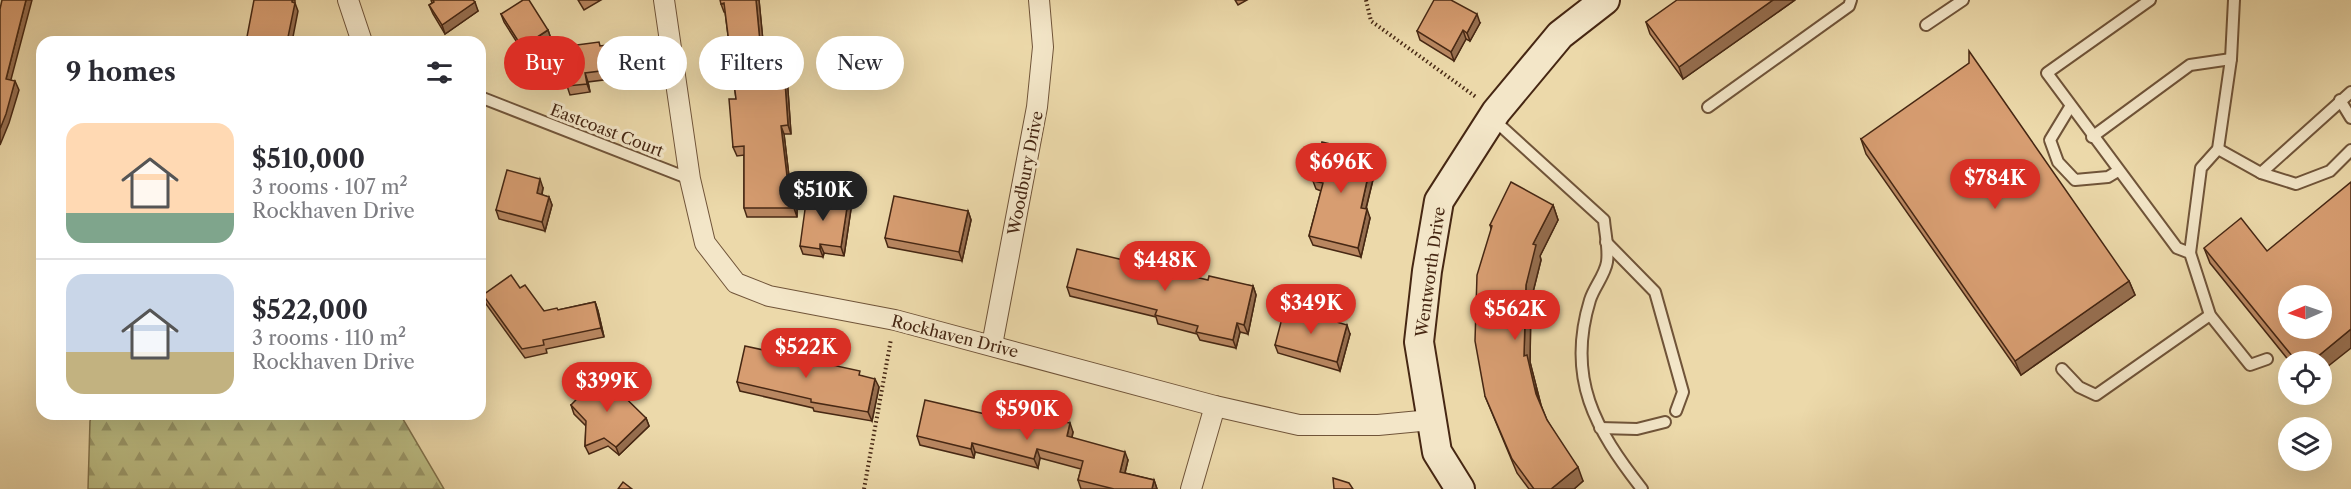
<!DOCTYPE html>
<meta charset="utf-8">
<style>
body{margin:0;font-family:"Libre Caslon Text",serif;background:#f2f2f3;color:#2b2b33;height:100vh;display:flex;flex-direction:column;font-size:22px;white-space:nowrap}
*{box-sizing:border-box;margin:0}
p{font-size:20px;color:#7c7c81}
.icon{flex:none;width:33px;height:33px;fill:none;stroke:currentColor;stroke-width:2;stroke-linecap:round;stroke-linejoin:round}
.map{position:relative;flex:1;overflow:hidden}
.details{position:absolute;left:36px;top:36px;width:450px;height:384px;display:flex;flex-direction:column;background:#fff;border-radius:18px;box-shadow:0 6px 24px #0002}
.details>*{flex:none}
.top-card{position:absolute;left:504px;top:36px;width:570px;height:54px;display:flex;gap:12px}
.needle{width:39px;rotate:268deg}
.fabs{position:absolute;left:2278px;top:285px;display:grid;gap:12px}
.fabs a{display:grid;place-items:center;width:54px;height:54px;border-radius:50%;background:#fff;box-shadow:0 6px 24px #0002;font-size:30px}
.price{position:absolute;translate:-50% -51px;padding:0 14px;border-radius:21px;background:#d93025;color:#fff;font-size:20px;line-height:39px;filter:drop-shadow(0 2px 3px #0008)}
.price::after{content:'';position:absolute;left:50%;top:36px;width:18px;height:14px;margin-left:-9px;background:inherit;clip-path:polygon(0 0,100% 0,50% 100%)}
.price.on{background:#222;color:#fff}
ul{padding:0;list-style:none}
li{display:flex;align-items:center;gap:18px;height:150px;padding:0 30px}
li+li{border-top:2px solid #e1e1e2}
li span{display:grid;place-items:center;flex:none;width:168px;height:120px;border-radius:18px;color:#555}
li>.icon{margin-inline-start:auto}
span .icon{width:72px;height:72px;fill:#fffc;stroke-width:1}
li b{font-size:26px}
h2{display:flex;justify-content:space-between;align-items:center;height:72px;padding:0 30px;font-size:26px}
.tag{padding:0 21px;border-radius:27px;background:#fff;box-shadow:0 6px 24px #0002;font-size:21px;line-height:54px}
.tag.on{background:#d93025;color:#fff}
.map>svg:first-child{display:block}
.forest{fill:url(#forest-firs);stroke:#81724c;stroke-width:1.5}
.lines{fill:none;stroke-linecap:round;stroke-linejoin:round}
.lane-casing{stroke:#705439;stroke-width:14}
.street-casing{stroke:#705439;stroke-width:22}
.secondary-casing{stroke:#462713;stroke-width:32}
.path{stroke:#462713;stroke-width:4;stroke-dasharray:1.5 3;stroke-linecap:butt}
.lane{stroke:#f3e6c8;stroke-width:10}
.street{stroke:#f3e6c8;stroke-width:20}
.secondary{stroke:#f3e6c8;stroke-width:28}
.wall{fill:#b98761;stroke:#462713;stroke-width:1.5}
.shaded-wall{fill:#966e4f;stroke:#462713;stroke-width:1.5}
.building{fill:#d79d71;stroke:#462713;stroke-width:1.5;fill-rule:evenodd}
.labels{text-anchor:middle;dominant-baseline:central;stroke-width:6;stroke-linejoin:round;paint-order:stroke}
.street-label{font-size:16px;fill:#462713;stroke:#f3e6c8}
</style>
<div class="map">
<svg width="2351" height="489" viewBox="0 0 2351 489">
<defs>
<pattern id="forest-firs" width="22" height="20" patternUnits="userSpaceOnUse" patternTransform="scale(1.5)"><rect width="22" height="20" fill="#bcbe85"/><path d="M5 1l3.5 6h-7zM16 11l3.5 6h-7z" fill="#9b9a6c"/></pattern>
</defs>
<rect width="100%" height="100%" fill="#ecd9aa"/>
<filter id="stains"><feTurbulence type="fractalNoise" baseFrequency=".00333" numOctaves="4"/><feColorMatrix values="0 0 0 0 .2 0 0 0 0 .09 0 0 0 0 .02 0 0 0 .5 -.17"/></filter>
<radialGradient id="worn" r=".72"><stop offset=".6" stop-color="#630" stop-opacity="0"/><stop offset="1" stop-color="#630" stop-opacity=".3"/></radialGradient>
<path class="forest" d="M93,414H400L444,489H88L90,421Z"/>
<g class="lines">
<defs>
<g id="lane">
<path d="M2150,0L2047,73L2177,248L2190,253L2210,315L2250,365L2267,359"/>
<path d="M1926,25L1963,0"/>
<path d="M480,97L690,179"/>
<path d="M2340,100L2351,118"/>
<path d="M1708,107L1849,6L1851,0"/>
<path d="M2070,107L2050,140L2058,162L2075,180L2108,177L2118,171"/>
<path d="M1493,119L1604,220C1605,233 1609,249 1607,262C1605,275 1594,287 1590,300C1566,378 1595,429 1642,489"/>
<path d="M2092,137L2190,65L2231,59"/>
<path d="M2218,149L2261,173L2351,92"/>
<path d="M2261,173L2296,184L2330,171L2351,150"/>
<path d="M1606,242L1655,292L1683,392L1676,411"/>
<path d="M2190,253L2201,168L2218,149L2231,59L2234,0"/>
<path d="M2062,369L2079,387L2096,395L2210,315"/>
<path d="M1600,428L1637,429L1665,422"/>
</g>
<g id="street">
<path d="M348,0L362,42"/>
<path d="M664,0L690,179L705,243L736,283L769,296L895,320L1215,406L1299,425H1378L1431,420"/>
<path d="M992,345L1037,107L1043,47L1039,0"/>
<path d="M1191,489L1215,406"/>
</g>
<path id="secondary" d="M1460,489L1437,452L1419,342L1427,271L1439,201L1496,112L1560,35L1605,0"/>
</defs>
<use href="#lane" class="lane-casing"/>
<use href="#street" class="street-casing"/>
<use href="#secondary" class="secondary-casing"/>
<g class="path">
<path d="M1366,0L1371,21L1476,97"/>
<path d="M864,489L891,339"/>
</g>
<use href="#lane" class="lane"/>
<use href="#street" class="street"/>
<use href="#secondary" class="secondary"/>
</g>
<g class="wall">
<path d="M431,0H473L478,11L445,34L433,14L429,5L432,3Z"/>
<path d="M578,0H601L584,10Z"/>
<path d="M759,0L763,42L782,39L785,48L791,134H784L789,176H794L797,185V217H747L744,208V155L737,156L733,147L736,99L725,12H724L721,4Z"/>
<path d="M1235,0H1247L1238,5Z"/>
<path d="M1795,0L1683,79L1650,34L1646,22Z"/>
<path d="M501,14L548,30L551,39L525,55L504,22Z"/>
<path d="M1480,23L1470,41L1466,39L1454,61L1420,40L1417,31Z"/>
<path d="M600,46L632,51L635,76L588,82L590,92L570,95L567,86Z"/>
<path d="M1861,139L2129,281L2135,295L2021,375L1866,154Z"/>
<path d="M1377,163L1366,209L1370,218L1361,257L1313,245L1309,236L1321,191L1316,189L1313,181Z"/>
<path d="M543,188L542,195L549,197L552,205L545,231L499,219L496,210Z"/>
<path d="M1553,205L1558,220L1540,256L1541,260L1531,300L1530,362L1532,370L1541,405L1547,420L1583,481L1574,489H1529L1517,473L1485,396L1491,228L1490,225Z"/>
<path d="M851,209L844,256L824,253L823,257L803,254L800,246Z"/>
<path d="M968,211L971,220L962,261L888,247L885,238Z"/>
<path d="M2204,248L2322,362H2290L2210,263Z"/>
<path d="M1208,280L1253,286L1256,295L1248,334L1240,332L1236,348L1200,340L1197,334L1158,324L1156,317L1070,296L1067,287Z"/>
<path d="M520,288L544,311L558,310L595,302L598,311L604,337L546,349L547,353L525,358L486,304L483,295Z"/>
<path d="M1350,334L1340,371L1278,353L1275,345Z"/>
<path d="M862,376L879,387L872,421L814,411L813,408L740,391L737,382Z"/>
<path d="M571,405L646,418L649,426L619,455L608,446L589,454L585,446L586,426L574,414Z"/>
<path d="M994,416L1073,432L1072,438L1128,460L1125,473L1154,480L1157,489H1081L1078,480L1081,469L1040,458L1038,468L975,452L974,458L920,445L917,436Z"/>
</g>
<g class="shaded-wall">
<path d="M26,0H32L9,87L6,79Z"/>
<path d="M292,0H295V3L298,11L292,42H287Z"/>
<path d="M756,0H759L764,51L760,42Z"/>
<path d="M1773,0H1795L1683,79L1679,67Z"/>
<path d="M475,2L478,11L445,34L442,25Z"/>
<path d="M1477,14L1480,23L1470,41L1467,33Z"/>
<path d="M548,30L551,39L525,55L522,47Z"/>
<path d="M1463,30L1466,39L1454,61L1451,52Z"/>
<path d="M782,39L785,48L791,134L788,125Z"/>
<path d="M629,42L632,51L635,76L632,67Z"/>
<path d="M585,73L588,82L590,92L587,84Z"/>
<path d="M15,81L19,90L9,123L0,145V129Z"/>
<path d="M781,126L784,134L790,185L787,176Z"/>
<path d="M1373,154L1377,163L1364,216L1361,208Z"/>
<path d="M794,176L797,185V217L794,208Z"/>
<path d="M540,179L543,188L540,202L537,193Z"/>
<path d="M549,197L552,205L545,231L542,222Z"/>
<path d="M848,201L851,209L844,256L841,247Z"/>
<path d="M1553,205L1558,220L1540,256L1541,260L1531,300L1530,362L1532,370L1542,409L1524,356L1526,285L1533,244Z"/>
<path d="M1367,209L1370,218L1361,257L1358,248Z"/>
<path d="M968,211L971,220L962,261L959,252Z"/>
<path d="M820,244L824,253L823,257L820,249Z"/>
<path d="M2129,281L2135,295L2021,375L2015,361Z"/>
<path d="M1253,286L1256,295L1248,334L1244,325Z"/>
<path d="M595,302L598,311L604,337L601,328Z"/>
<path d="M1237,323L1240,332L1236,348L1233,340Z"/>
<path d="M1347,325L1350,334L1340,371L1337,362Z"/>
<path d="M2351,329V348L2322,371V362H2311Z"/>
<path d="M875,379L879,387L872,421L868,412Z"/>
<path d="M646,418L649,426L619,455L616,447Z"/>
<path d="M1070,423L1073,432L1070,445L1067,436Z"/>
<path d="M972,443L975,452L974,458L971,449Z"/>
<path d="M1037,449L1040,458L1038,468L1034,459Z"/>
<path d="M1125,452L1128,460L1123,480L1120,472Z"/>
<path d="M1578,467L1583,481L1574,489H1551Z"/>
<path d="M1154,480L1157,489H1152Z"/>
</g>
<g class="building">
<path d="M2,0H26L6,79L15,81L6,114L0,129V9Z"/>
<path d="M254,0H292V2L295,3L287,42H246Z"/>
<path d="M433,0H473L475,2L442,25L429,5L434,2Z"/>
<path d="M523,0H529L548,30L522,47L501,14Z"/>
<path d="M720,0H756L760,42L782,39L788,125L781,126L787,176H794V208H744V146L733,147L729,99H736L724,3L721,4Z"/>
<path d="M1434,0H1451L1477,14L1467,33L1463,30L1451,52L1417,31Z"/>
<path d="M1677,0H1773L1679,67L1646,22Z"/>
<path d="M599,42L600,46L629,42L632,67L585,73L587,84L567,86L562,47Z"/>
<path d="M1969,51L2129,281L2015,361L1861,139L1969,63Z"/>
<path d="M1322,142L1373,154L1361,208L1367,209L1358,248L1309,236L1323,183L1313,181Z"/>
<path d="M507,170L540,179L537,193L549,197L542,222L496,210Z"/>
<path d="M1511,182L1553,205L1533,244L1536,245L1526,285L1524,356L1527,355L1536,394L1547,420L1578,467L1551,489H1534L1512,459L1485,396L1475,341L1477,275L1492,226L1490,225Z"/>
<path d="M2351,182V329L2311,362H2297L2204,248L2241,218L2267,251ZM2289,296H2322V328H2289Z"/>
<path d="M807,195L848,201L841,247L820,244V249L800,246Z"/>
<path d="M894,196L968,211L959,252L885,238Z"/>
<path d="M1077,249L1208,280L1209,276L1253,286L1244,325L1237,323L1233,340L1196,332L1198,326L1155,315L1157,310L1067,287Z"/>
<path d="M511,275L520,288L525,285L544,311L557,308L558,310L595,302L601,328L543,340L544,345L522,349L483,295Z"/>
<path d="M1285,307L1347,325L1337,362L1275,345Z"/>
<path d="M745,346L860,371L859,375L875,379L868,412L811,402V399L737,382Z"/>
<path d="M601,374L646,418L616,447L604,438L585,446L586,421L571,405Z"/>
<path d="M925,400L994,416L996,411L1006,414L1007,410L1070,423L1067,436L1125,452L1120,472L1154,480L1152,489H1114L1078,480L1083,461L1037,449L1034,459L972,443L971,449L917,436Z"/>
<path d="M1333,478L1349,483L1353,489H1334Z"/>
<path d="M623,482L632,489H618Z"/>
</g>
<g class="labels">
<g class="street-label">
<text transform="translate(607 130) rotate(21)">Eastcoast Court</text>
<text transform="translate(1025 173) rotate(-79)">Woodbury Drive</text>
<text transform="translate(1430 272) rotate(-82)">Wentworth Drive</text>
<text transform="translate(955 336) rotate(14)">Rockhaven Drive</text>
</g>
</g>
<rect width="100%" height="100%" filter="url(#stains)"/>
<rect width="100%" height="100%" fill="url(#worn)"/>
</svg>
<div class="fabs">
<a><svg class="needle" viewBox="-14 -14 28 28"><path d="M0-13l5 13h-10z" fill="#e53935"/><path d="M0 13l5-13h-10z" fill="#7c7c81"/></svg></a>
<a><svg class="icon" aria-label="locate" viewBox="0 0 24 24"><circle cx="12" cy="12" r="6"/><path d="M12 2v4M12 18v4M2 12h4M18 12h4"/></svg></a>
<a><svg class="icon" aria-label="layers" viewBox="0 0 24 24"><path d="M12 4l9 5-9 5-9-5zM3 14l9 5 9-5"/></svg></a>
</div>
<b class="price" style="left:1341px;top:194px">$696K</b>
<b class="price" style="left:1995px;top:210px">$784K</b>
<b class="price on" style="left:823px;top:222px">$510K</b>
<b class="price" style="left:1165px;top:292px">$448K</b>
<b class="price" style="left:1311px;top:335px">$349K</b>
<b class="price" style="left:1515px;top:341px">$562K</b>
<b class="price" style="left:806px;top:379px">$522K</b>
<b class="price" style="left:607px;top:413px">$399K</b>
<b class="price" style="left:1027px;top:441px">$590K</b>
<div class="top-card">
<a class="tag on">Buy</a>
<a class="tag">Rent</a>
<a class="tag">Filters</a>
<a class="tag">New</a>
</div>
<section class="details">
<h2>9 homes<svg class="icon" aria-label="filters" viewBox="0 0 24 24"><path d="M4 7h16M4 17h16"/><circle cx="9" cy="7" r="2"/><circle cx="15" cy="17" r="2"/></svg></h2>
<ul>
<li><span style="background:linear-gradient(#ffd9b3 75%,#7fa58c 0)"><svg class="icon" aria-label="home" viewBox="0 0 24 24"><path d="M3 11l9-7 9 7M6 9v11h12V9"/></svg></span><div><b>$510,000</b><p>3 rooms · 107 m²</p><p>Rockhaven Drive</p></div></li>
<li><span style="background:linear-gradient(#c9d6e8 65%,#c2b280 0)"><svg class="icon" aria-label="home" viewBox="0 0 24 24"><path d="M3 11l9-7 9 7M6 9v11h12V9"/></svg></span><div><b>$522,000</b><p>3 rooms · 110 m²</p><p>Rockhaven Drive</p></div></li>
</ul>
</section>
</div>
